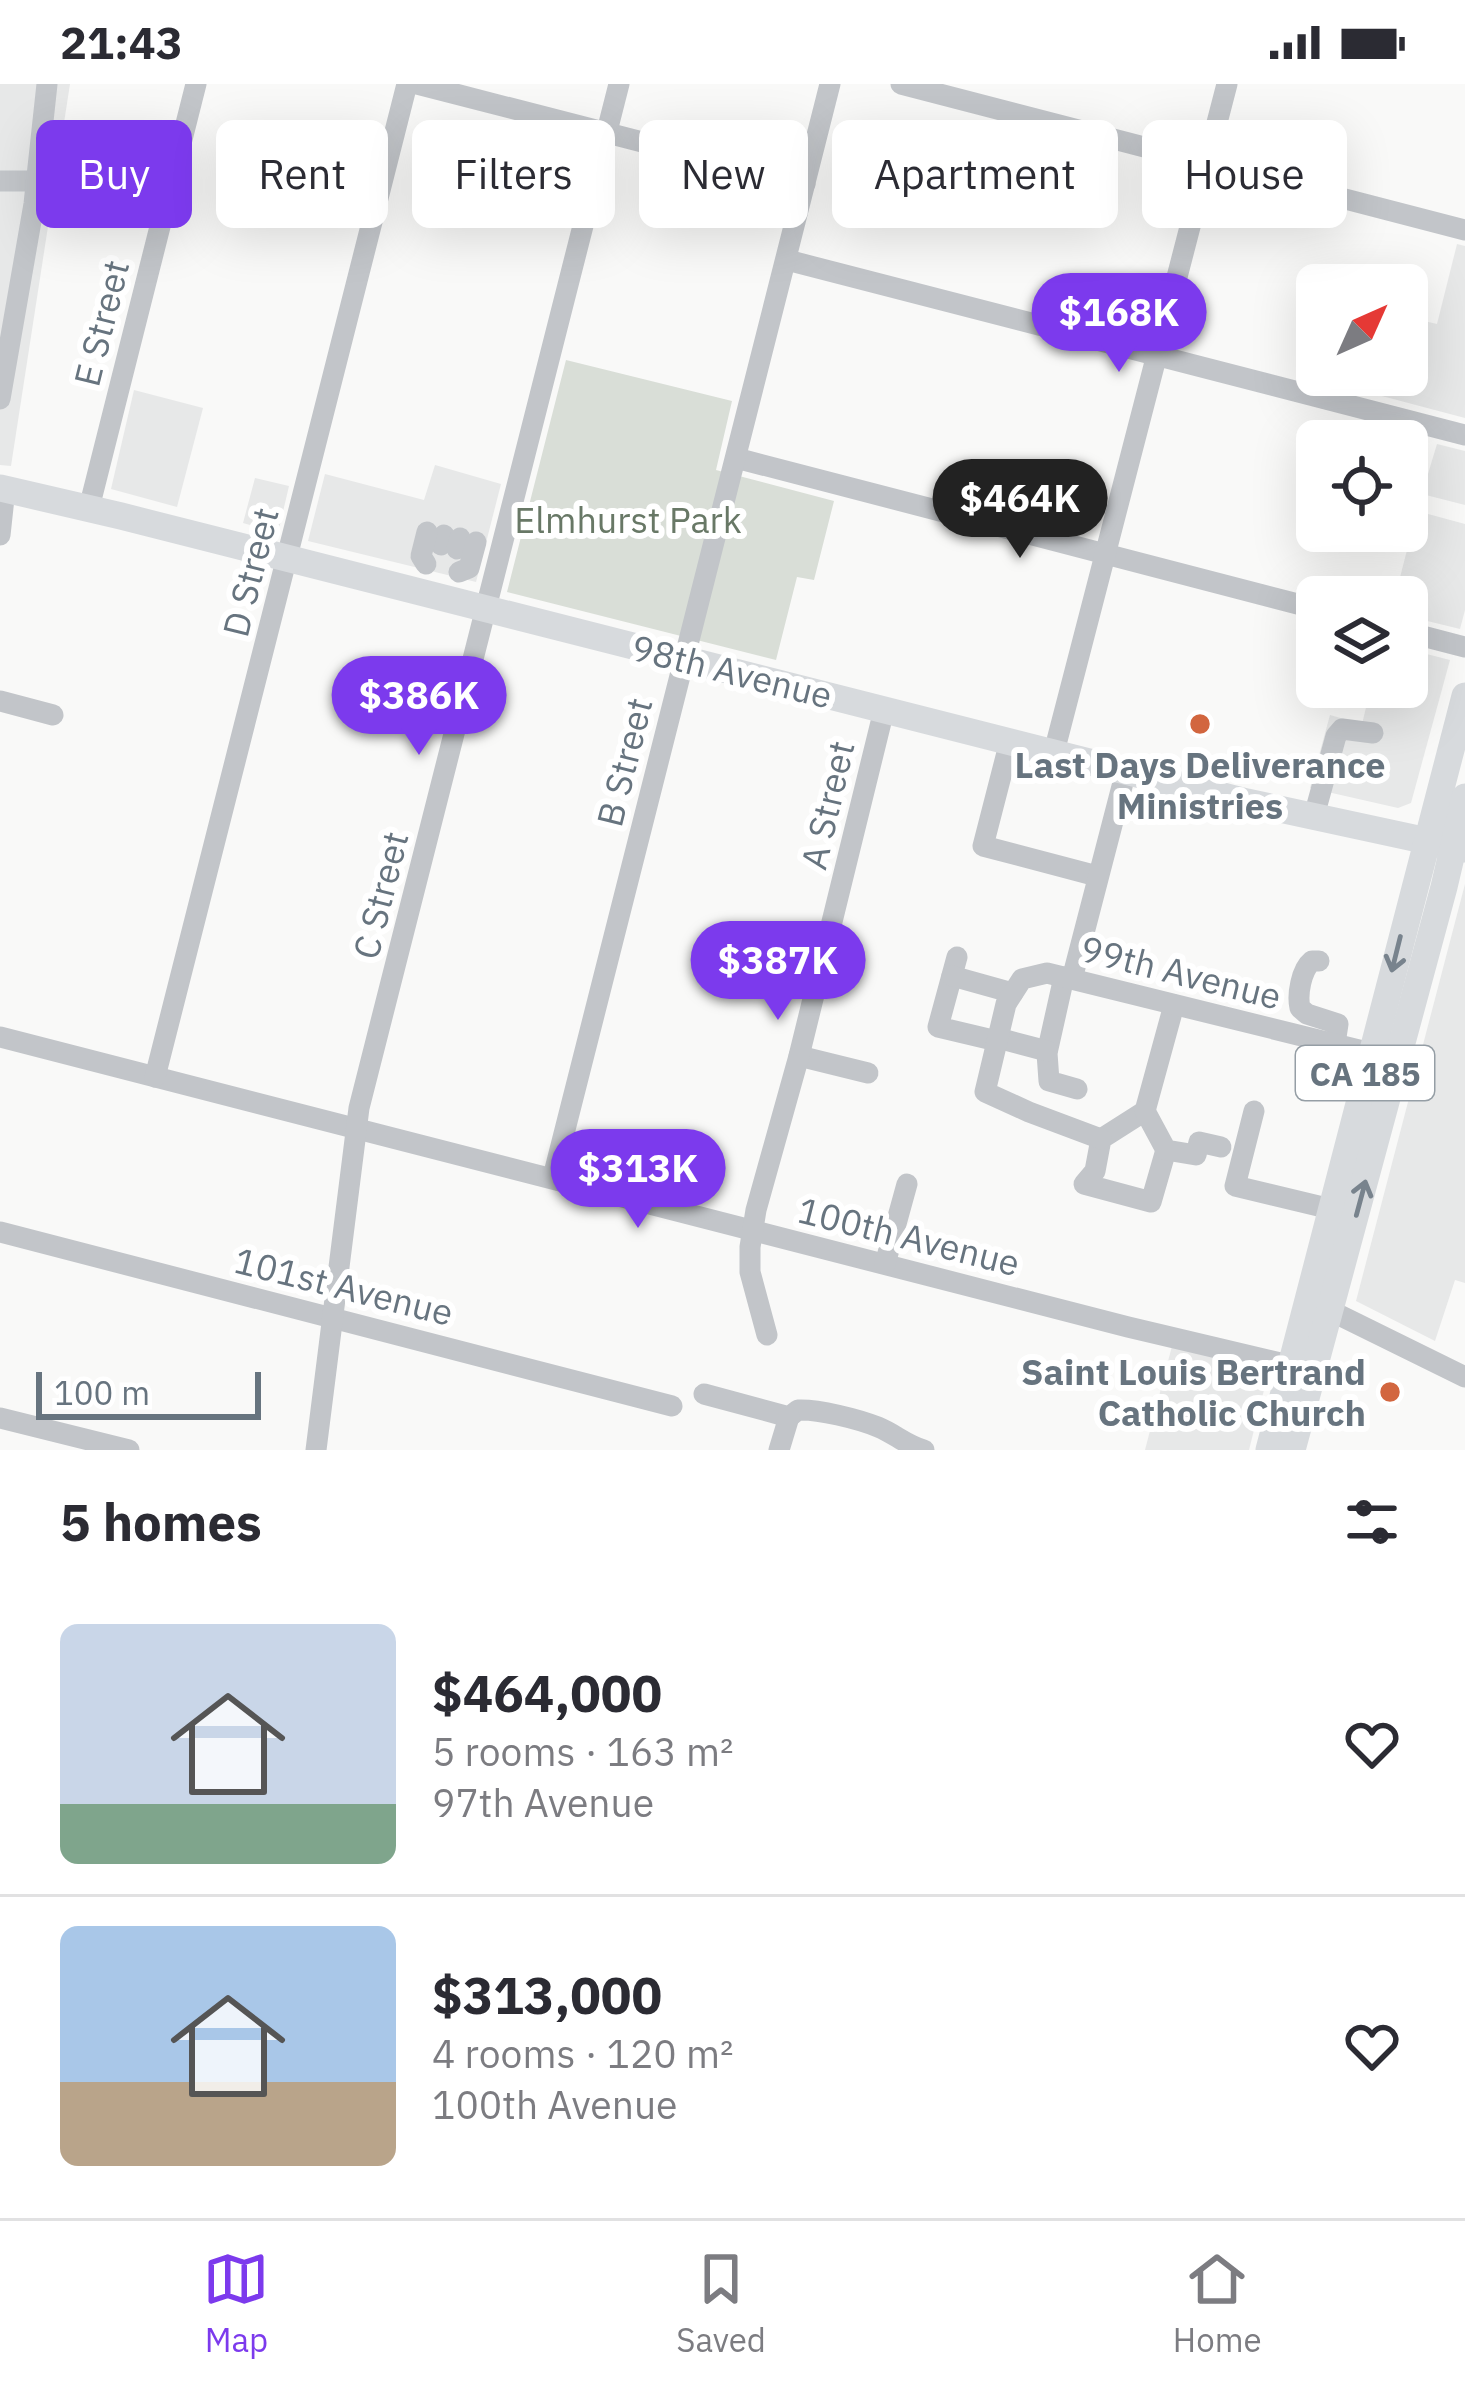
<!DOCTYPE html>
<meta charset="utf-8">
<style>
body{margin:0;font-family:"IBM Plex Sans",sans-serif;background:#f2f2f3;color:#2b2b33;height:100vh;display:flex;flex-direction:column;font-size:45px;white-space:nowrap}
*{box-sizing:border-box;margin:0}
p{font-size:39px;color:#7c7c81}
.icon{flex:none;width:66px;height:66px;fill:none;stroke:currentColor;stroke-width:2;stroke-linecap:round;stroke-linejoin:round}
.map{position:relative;height:1366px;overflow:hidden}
.details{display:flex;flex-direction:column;background:#fff;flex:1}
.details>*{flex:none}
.banner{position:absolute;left:36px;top:36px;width:1395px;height:108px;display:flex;gap:24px}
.needle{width:78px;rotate:45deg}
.fabs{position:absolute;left:1296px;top:180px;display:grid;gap:24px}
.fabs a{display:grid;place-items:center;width:132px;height:132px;border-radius:18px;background:#fff;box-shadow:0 12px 48px #0002;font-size:60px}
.scale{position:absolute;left:36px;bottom:30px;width:225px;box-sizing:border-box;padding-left:12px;border:6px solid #67747f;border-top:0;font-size:33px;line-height:42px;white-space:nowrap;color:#67747f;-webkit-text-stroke:9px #fff;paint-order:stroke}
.price{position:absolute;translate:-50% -102px;padding:0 27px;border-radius:42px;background:#7c3aed;color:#fff;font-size:39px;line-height:78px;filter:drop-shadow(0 3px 6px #0008)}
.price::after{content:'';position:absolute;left:50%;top:72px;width:36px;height:27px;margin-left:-18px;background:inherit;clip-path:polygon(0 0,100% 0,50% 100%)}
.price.selected{background:#222;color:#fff}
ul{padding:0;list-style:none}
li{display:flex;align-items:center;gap:36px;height:300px;padding:0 60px}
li+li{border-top:3px solid #e1e1e2}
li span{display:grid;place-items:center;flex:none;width:336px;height:240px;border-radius:18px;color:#555}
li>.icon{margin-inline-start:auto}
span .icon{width:144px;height:144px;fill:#fffc;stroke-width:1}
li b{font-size:51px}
h2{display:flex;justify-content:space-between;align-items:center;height:144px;padding:0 60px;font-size:51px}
.tag{padding:0 42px;border-radius:18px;background:#fff;box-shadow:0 12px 48px #0002;font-size:42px;line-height:108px}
.tag.selected{background:#7c3aed;color:#fff}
.status{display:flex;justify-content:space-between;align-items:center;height:84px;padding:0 60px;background:#fff;direction:ltr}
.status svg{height:33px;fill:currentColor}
.tab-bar{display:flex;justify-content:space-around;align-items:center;height:168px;border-top:3px solid #e1e1e2;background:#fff;font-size:33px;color:#7c7c81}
.tab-bar a{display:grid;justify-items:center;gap:6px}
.tab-bar .selected{color:#7c3aed}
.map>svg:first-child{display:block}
.built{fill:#e7e8e8}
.green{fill:#d9ded7}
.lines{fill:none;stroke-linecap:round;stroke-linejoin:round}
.minor{stroke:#c2c5c9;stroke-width:21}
.major{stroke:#d7dadd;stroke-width:27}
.oneway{stroke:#78838d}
.poi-dot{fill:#d2663f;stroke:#fff;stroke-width:4.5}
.labels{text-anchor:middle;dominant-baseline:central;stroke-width:12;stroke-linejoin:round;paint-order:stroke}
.shield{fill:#fff;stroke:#959ea5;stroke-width:3}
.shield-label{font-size:33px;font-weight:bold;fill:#67747f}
.street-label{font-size:36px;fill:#67747f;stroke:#fff}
.park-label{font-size:36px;fill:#687866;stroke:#fff}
.poi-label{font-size:36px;font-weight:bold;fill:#67747f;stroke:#fff}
</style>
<div class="status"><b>21:43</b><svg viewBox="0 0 49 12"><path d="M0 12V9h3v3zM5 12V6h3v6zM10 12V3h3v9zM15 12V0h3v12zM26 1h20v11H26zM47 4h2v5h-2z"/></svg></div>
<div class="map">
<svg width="1465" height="1366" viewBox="0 0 1465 1366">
<rect width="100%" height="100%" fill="#f9f9f8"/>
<g class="built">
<path d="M0,0H70L11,382L0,381Z"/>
<path d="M1457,160L1465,162V334L1344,302L1347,291H1407V233L1437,240Z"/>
<path d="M134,306L203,324L177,423L111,405Z"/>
<path d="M1437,360L1465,367V421L1422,410Z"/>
<path d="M435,381L501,400L476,498L308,457L325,390L424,416Z"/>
<path d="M255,394L289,402L278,449L243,439Z"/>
<path d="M1417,427L1465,440V526L1460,545L1407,532V513H1395Z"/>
<path d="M1407,565L1450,576L1411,719L1398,724L1310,704L1330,631L1362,640L1371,603H1407Z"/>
<path d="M1465,800V1199L1455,1196L1435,1257L1356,1217Z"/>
<path d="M1172,1262L1269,1286L1249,1366H1145Z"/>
</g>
<path class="green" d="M566,276L732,317L716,386L834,417L814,496L797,493L776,576L507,508Z"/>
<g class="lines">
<g class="minor">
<path d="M417,0L805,100"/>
<path d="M901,0L1465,146"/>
<path d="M0,97H37"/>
<path d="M787,176L1465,351"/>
<path d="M0,315L34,120L47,0"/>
<path d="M736,374L1317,525"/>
<path d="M89,424L196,0"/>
<path d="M0,451L5,405"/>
<path d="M441,461L444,451"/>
<path d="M457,465L460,454"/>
<path d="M426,480L421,472L427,448"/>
<path d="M459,488L469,484L476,458"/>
<path d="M1407,548L1465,563"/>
<path d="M0,617L53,631"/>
<path d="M1010,657L983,762L1097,792"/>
<path d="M1054,668L1227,0"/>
<path d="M1314,732L1336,652L1342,645L1373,649"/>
<path d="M957,873L938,943L997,957"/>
<path d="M1319,877H1312C1301,886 1297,911 1300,924L1307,930L1338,940L1335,960"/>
<path d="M952,892L1013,909"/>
<path d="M1064,893L1047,969L1049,997L1077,1005"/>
<path d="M1072,895L1126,687"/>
<path d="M0,953L1128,1243L1302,1284"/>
<path d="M998,954L1047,967"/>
<path d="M799,972L868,989"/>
<path d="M155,993L407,0"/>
<path d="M1145,1027L1101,1055L1095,1087L1084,1100L1151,1118L1166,1066"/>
<path d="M1145,1027L1174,921"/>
<path d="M1145,1027L1166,1066L1196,1071L1199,1058L1221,1063"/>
<path d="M1254,1027L1235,1102L1331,1125"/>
<path d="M1101,1055L1029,1028L985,1008L1006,920L1022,895L1047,889L1371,969"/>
<path d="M553,1093L830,0"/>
<path d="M0,1148L672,1322"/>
<path d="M885,1180L907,1100"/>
<path d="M1331,1227L1465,1293"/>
<path d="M767,1251L750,1188V1163L756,1126L799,972L884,626"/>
<path d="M704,1310L789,1333L798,1326C818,1325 858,1335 878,1343C895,1350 906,1361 924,1366"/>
<path d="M0,1334L129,1366"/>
<path d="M316,1366L359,1024L619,0"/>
<path d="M779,1366L789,1333"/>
</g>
<g class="major">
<path d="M0,404L121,432L1247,718L1465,765"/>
<path d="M1269,1366L1465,612"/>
<path d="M1292,1366L1444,803L1465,713"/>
</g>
</g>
<defs><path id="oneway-shaft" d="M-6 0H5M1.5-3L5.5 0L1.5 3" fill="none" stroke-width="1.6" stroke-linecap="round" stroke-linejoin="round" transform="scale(3)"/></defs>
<g class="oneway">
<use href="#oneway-shaft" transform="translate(1396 870) rotate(104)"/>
<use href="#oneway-shaft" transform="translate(1361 1114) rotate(-75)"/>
</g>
<g class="poi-dot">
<circle cx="1200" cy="640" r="12"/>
<circle cx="1390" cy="1308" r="12"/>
</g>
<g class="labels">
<rect class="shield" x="1296" y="962" width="138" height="54" rx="9"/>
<g class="shield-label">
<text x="1365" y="989">CA 185</text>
</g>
<g class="street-label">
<text transform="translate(101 239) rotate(-76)">E Street</text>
<text transform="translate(250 488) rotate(-76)">D Street</text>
<text transform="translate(732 587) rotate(14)">98th Avenue</text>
<text transform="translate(624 678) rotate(-76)">B Street</text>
<text transform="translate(827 721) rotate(-77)">A Street</text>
<text transform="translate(380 811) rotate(-76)">C Street</text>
<text transform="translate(1181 888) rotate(14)">99th Avenue</text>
<text transform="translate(909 1152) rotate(14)">100th Avenue</text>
<text transform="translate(344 1202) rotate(14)">101st Avenue</text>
</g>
<g class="park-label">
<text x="628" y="435">Elmhurst Park</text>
</g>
<g class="poi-label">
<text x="1200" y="680">Last Days Deliverance<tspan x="1200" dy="41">Ministries</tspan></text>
<text x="1366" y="1287" text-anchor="end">Saint Louis Bertrand<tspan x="1366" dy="41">Catholic Church</tspan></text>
</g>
</g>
</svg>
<div class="fabs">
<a><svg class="needle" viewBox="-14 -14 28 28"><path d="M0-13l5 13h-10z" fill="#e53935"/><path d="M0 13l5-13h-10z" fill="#7c7c81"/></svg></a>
<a><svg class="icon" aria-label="locate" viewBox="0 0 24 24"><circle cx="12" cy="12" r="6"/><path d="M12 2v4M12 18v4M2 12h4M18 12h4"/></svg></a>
<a><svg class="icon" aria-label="layers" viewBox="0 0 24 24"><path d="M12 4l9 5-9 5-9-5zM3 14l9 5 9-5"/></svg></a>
</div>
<div class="scale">100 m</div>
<b class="price" style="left:1119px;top:291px">$168K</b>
<b class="price selected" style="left:1020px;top:477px">$464K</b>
<b class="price" style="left:419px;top:674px">$386K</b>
<b class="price" style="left:778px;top:939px">$387K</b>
<b class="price" style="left:638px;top:1147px">$313K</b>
<div class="banner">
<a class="tag selected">Buy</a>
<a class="tag">Rent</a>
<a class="tag">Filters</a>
<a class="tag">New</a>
<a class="tag">Apartment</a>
<a class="tag">House</a>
</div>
</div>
<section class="details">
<h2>5 homes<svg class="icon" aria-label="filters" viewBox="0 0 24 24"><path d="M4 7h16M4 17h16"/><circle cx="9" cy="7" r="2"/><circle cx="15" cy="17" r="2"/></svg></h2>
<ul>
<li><span style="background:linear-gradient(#c9d6e8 75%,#7fa58c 0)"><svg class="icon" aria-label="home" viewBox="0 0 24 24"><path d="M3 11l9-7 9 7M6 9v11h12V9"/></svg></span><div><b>$464,000</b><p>5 rooms · 163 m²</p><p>97th Avenue</p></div><svg class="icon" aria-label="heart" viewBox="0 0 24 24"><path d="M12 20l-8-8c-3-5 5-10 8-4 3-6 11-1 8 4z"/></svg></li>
<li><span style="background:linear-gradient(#a9c7e8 65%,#b9a48a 0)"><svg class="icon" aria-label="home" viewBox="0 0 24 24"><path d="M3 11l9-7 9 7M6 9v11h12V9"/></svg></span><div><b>$313,000</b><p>4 rooms · 120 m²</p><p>100th Avenue</p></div><svg class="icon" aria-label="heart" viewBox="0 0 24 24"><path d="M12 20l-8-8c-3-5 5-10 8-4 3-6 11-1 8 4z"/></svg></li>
</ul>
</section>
<nav class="tab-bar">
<a class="selected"><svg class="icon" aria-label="map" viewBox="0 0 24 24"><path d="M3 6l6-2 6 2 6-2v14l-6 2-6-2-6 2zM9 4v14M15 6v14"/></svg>Map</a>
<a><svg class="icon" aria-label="saved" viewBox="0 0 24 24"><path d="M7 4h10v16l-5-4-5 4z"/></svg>Saved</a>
<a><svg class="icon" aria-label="home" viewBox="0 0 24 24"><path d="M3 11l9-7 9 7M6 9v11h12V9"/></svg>Home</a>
</nav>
